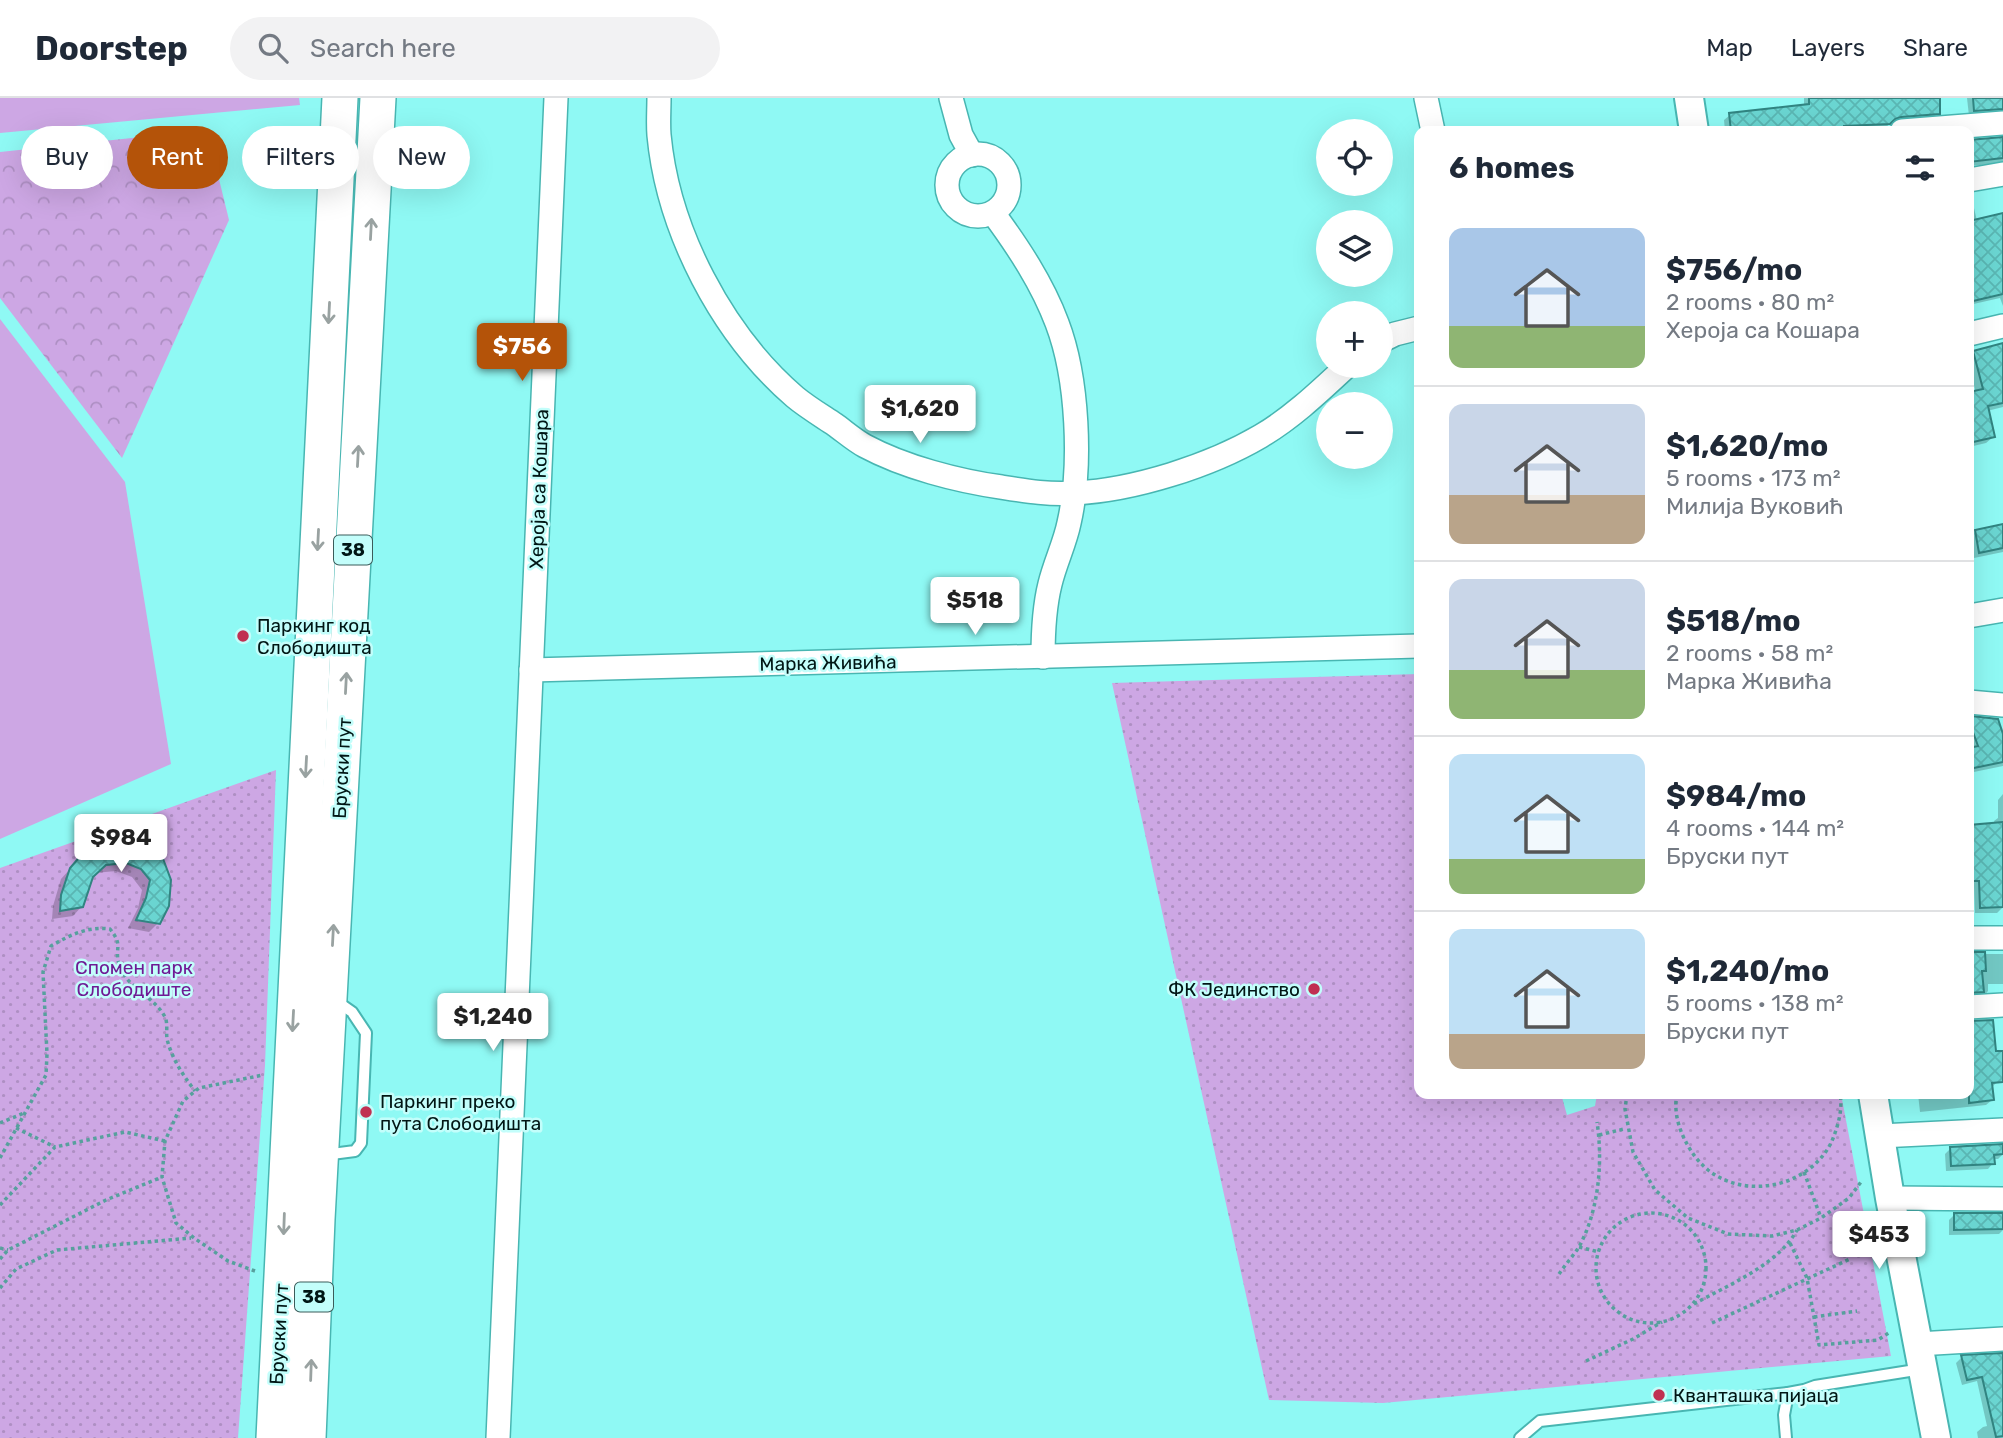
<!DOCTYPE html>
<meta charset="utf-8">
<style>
body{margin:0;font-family:Rubik,sans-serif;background:#f2f2f3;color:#1f2937;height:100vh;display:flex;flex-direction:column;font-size:26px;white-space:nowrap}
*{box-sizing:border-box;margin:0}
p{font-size:23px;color:#747a83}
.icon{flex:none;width:38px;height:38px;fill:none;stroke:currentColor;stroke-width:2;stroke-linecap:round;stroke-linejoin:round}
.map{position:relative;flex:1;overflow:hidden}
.drawer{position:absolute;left:1414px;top:28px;width:560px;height:973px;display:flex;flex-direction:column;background:#fff;border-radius:14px;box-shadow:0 7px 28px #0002}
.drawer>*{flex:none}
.hud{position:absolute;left:21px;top:28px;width:665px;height:63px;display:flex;gap:14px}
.buttons{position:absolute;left:1316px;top:21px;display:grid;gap:14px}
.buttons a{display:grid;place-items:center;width:77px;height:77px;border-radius:50%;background:#fff;box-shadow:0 7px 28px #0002;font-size:35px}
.price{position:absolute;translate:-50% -60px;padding:0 16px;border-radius:7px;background:#fff;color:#222;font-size:23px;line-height:46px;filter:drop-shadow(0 2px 4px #0008)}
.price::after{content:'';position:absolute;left:50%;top:42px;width:21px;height:16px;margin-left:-10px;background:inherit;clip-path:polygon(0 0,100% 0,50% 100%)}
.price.selected{background:#b45309;color:#fff}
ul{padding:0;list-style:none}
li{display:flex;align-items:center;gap:21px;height:175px;padding:0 35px}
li+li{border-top:2px solid #e0e1e3}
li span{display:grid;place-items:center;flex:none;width:196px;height:140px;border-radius:14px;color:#555}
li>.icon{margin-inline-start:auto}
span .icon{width:84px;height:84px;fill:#fffc;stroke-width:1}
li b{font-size:30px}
h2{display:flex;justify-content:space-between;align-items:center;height:84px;padding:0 35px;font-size:30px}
.chip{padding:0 24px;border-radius:32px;background:#fff;box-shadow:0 7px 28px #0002;font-size:24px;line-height:63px}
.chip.selected{background:#b45309;color:#fff}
header{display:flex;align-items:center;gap:42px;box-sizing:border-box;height:98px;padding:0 35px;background:#fff;border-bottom:2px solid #e0e1e3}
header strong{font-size:33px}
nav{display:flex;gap:38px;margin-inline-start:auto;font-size:24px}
.search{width:490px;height:63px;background:#f2f2f3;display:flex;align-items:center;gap:18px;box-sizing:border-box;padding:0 24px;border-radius:38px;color:#747a83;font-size:26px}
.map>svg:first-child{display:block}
.grass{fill:#cda7e4}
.forest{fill:url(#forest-crowns)}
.park{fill:url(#park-dots)}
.shadow{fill:#0003}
.building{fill:url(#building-cross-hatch);stroke:#318481;stroke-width:2}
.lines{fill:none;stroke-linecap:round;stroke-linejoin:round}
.service-casing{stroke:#48b6b2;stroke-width:14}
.minor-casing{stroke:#48b6b2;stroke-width:26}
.tertiary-casing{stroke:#48b6b2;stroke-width:32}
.primary-casing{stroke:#48b6b2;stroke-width:38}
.path{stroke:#57a09d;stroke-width:3.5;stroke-dasharray:3.5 3.5;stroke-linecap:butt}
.service{stroke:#fff;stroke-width:10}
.minor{stroke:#fff;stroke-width:23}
.tertiary{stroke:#fff;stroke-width:28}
.primary{stroke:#fff;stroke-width:35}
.oneway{stroke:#99a2a1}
.poi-dot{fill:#c03052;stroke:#c3fefb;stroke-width:2.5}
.labels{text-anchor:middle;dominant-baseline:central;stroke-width:5;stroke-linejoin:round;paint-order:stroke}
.shield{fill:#c3fefb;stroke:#3b5c5a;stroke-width:2}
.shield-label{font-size:18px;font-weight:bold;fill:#011615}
.street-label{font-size:19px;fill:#011615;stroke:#c3fefb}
.poi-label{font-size:19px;fill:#011615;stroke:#c3fefb;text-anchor:start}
.park-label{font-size:19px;fill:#6f1a94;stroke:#c3fefb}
</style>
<header>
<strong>Doorstep</strong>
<div class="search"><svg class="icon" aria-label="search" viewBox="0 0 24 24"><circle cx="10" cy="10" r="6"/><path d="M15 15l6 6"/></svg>Search here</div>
<nav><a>Map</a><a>Layers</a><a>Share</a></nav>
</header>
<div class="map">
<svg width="2003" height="1340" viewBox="0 0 2003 1340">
<defs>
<pattern id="forest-crowns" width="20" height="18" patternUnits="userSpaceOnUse" patternTransform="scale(1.75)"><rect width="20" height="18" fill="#cda7e4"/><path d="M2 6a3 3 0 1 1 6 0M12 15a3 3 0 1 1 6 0" fill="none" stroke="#ae8fc3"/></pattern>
<pattern id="park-dots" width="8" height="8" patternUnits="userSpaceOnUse" patternTransform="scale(1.75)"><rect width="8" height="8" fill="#cda7e4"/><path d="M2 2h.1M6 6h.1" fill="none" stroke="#ae8fc3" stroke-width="1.8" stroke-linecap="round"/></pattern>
<pattern id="building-cross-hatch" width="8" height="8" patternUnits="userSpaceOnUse" patternTransform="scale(1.75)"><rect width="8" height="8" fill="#6ad5d1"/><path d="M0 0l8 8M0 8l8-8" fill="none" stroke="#5ab6b3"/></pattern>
</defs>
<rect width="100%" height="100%" fill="#8ff9f4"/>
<g class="grass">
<path d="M0,0H299L300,7L0,35Z"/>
<path d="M0,221L125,384L171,666L0,741Z"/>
</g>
<path class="forest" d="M207,32L229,122L122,360L0,200V54Z"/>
<g class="park">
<path d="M1419,576V996H1561L1567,1017L1595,1008L1597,996H1841L1891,1258L1383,1305L1269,1302L1112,585Z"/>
<path d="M276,672L265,967L238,1340H0V770Z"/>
</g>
<g class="shadow">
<path d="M1804,0H1938V15L1932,21L1888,26L1887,33H1725L1724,22L1730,17L1804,8Z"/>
<path d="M1967,0H2003V18H1969Z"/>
<path d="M2003,41V65L1969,68V44Z"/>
<path d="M1969,97H1971L1977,123L2003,117V208L2000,200L1969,207Z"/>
<path d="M2003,247V309L1987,313L1993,339L1986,345L1969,349V296L1976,295L1969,268V259L1973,255Z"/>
<path d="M2003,428V454L1974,460L1970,439L1976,433Z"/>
<path d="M1969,545L1972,560L1969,563Z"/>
<path d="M1972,620L2003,641V668L1969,675V621Z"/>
<path d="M2003,696V809L1997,815H1975L1974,788H1969V729L1995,726L1994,723L1998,720V702Z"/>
<path d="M143,742L158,825L149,834L128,830L138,810L142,792L132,779L116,773L95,775L91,779L82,808L73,818L52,821L53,808L61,781L80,760Z"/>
<path d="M1969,856H2003V886H1988V893L1983,899L1969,900Z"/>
<path d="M1969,923H1991L1997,984L1991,990L1992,1002L1986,1007L1920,1014L1918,996H1969Z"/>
<path d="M2003,1048V1056L1998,1061H1993V1065L1988,1071L1946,1073L1945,1056L1951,1050Z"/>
<path d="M1955,1116H2003V1132L1999,1136L1949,1137V1122Z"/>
<path d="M2003,1257V1340H1978L1977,1334L1983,1329L1987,1328L1977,1283L1962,1287L1956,1265L1962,1259Z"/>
</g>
<g class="building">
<path d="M1809,0H1940V16L1901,19L1895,21L1890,26L1844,28V32L1731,33L1729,15L1809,6Z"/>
<path d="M1973,0H2003V11L1974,13Z"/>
<path d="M2003,39V60L1969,64V42Z"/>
<path d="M2003,115V196L1969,204V123Z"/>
<path d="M2003,245V305L1988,308L1995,339L1969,345V294L1983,291L1973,253Z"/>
<path d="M2003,426V450L1979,455L1975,432Z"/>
<path d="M1971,618L1998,621L2003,636V664L1969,671V650L1978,648L1969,623V619Z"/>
<path d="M2003,724V809L1980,810L1979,783H1969V727Z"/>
<path d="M123,737L143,740L162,758L171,782L169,808L160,826L136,822L146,800L150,782L141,771L126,765L106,767L93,779L83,809L60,813L61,797L70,770L89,748Z"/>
<path d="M1969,854H1985L1986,873H1982L1984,894L1969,895Z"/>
<path d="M1993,922L1996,953H2003V984L1992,985L1994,1002L1969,1005V923Z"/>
<path d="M2003,1046V1056L1994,1057L1995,1066L1951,1068L1950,1049Z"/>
<path d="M1954,1115H2003V1131L1954,1132Z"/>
<path d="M2003,1255V1338L1996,1339L1982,1279L1967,1282L1961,1257Z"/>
</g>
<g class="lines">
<defs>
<g id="service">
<path d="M324,1057L355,1053L361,1045L366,935L352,914L342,907L334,906"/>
<path d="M1520,1340L1540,1323L1788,1295"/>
<path d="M1786,1340L1784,1317L1788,1295L1804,1292L1815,1288L1922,1271"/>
</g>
<g id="minor">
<path d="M659,0C659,12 658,25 659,37C668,133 722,236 795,299C807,309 822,318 834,326C844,333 854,342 865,348C904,369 958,383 1001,389C1026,393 1050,397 1075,395C1134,392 1210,368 1261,338C1293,319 1320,293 1347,268"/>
<path d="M951,0L961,37L972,57"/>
<path d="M1426,0L1433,33"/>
<path d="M1902,33L2003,25"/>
<circle cx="978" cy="87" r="31"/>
<path d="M1969,82L2003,76"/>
<path d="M993,115C1018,149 1042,185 1057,225C1078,280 1082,368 1069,425C1065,445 1055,465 1050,486C1044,510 1043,534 1043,559"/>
<path d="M1969,236L2003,228"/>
<path d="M1381,243L1395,236L1419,230"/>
<path d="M1969,518L2003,512"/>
<path d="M531,572L1419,548"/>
<path d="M1969,604L2003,607"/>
<path d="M1969,840H2003"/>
<path d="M1969,909L2003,907"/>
<path d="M1880,1038L2003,1032"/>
<path d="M1890,1100L2003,1101"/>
<path d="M1918,1246L2003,1241"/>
<path d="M498,1340L556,0"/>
</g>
<g id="tertiary">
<path d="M1689,0L1694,33"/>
<path d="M1873,996L1890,1100L1936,1340"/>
</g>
<g id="primary">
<path d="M274,1340L340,0"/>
<path d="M308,1340L317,1121L378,0"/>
</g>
</defs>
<use href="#service" class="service-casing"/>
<use href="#minor" class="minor-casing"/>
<use href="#tertiary" class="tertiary-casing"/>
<use href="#primary" class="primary-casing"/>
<g class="path">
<path d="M1627,996L1625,1011L1633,1054L1655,1092L1688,1120L1728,1136L1772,1138L1797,1132L1821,1120L1849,1100L1861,1084"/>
<path d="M1677,996C1674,1009 1677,1025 1683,1038C1689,1051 1696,1062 1708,1072C1747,1103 1811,1088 1832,1043C1838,1028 1843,1011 1840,996"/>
<path d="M0,1025L24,1015"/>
<path d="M16,1030L55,1049"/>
<path d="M1599,1037L1624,1031"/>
<path d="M0,1060L46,977L47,956L43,874L51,848C70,837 88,828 110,831C124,848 114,850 119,866C126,890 154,898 165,919C168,925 166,934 167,941C172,961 183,977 195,993"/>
<path d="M1804,1074L1821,1120"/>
<path d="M0,1107L55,1049L125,1034L165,1043"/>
<circle cx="1651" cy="1170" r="55"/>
<path d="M1790,1145L1807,1180L1819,1247L1878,1242L1890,1234"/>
<path d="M1579,1149L1599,1154"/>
<path d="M0,1150L8,1152"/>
<path d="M0,1161L8,1152L106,1102L162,1079"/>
<path d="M255,1173L228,1163L194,1140L176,1125L162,1079L165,1043L183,1003L199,990L263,977"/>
<path d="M1559,1176C1565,1167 1573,1158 1579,1149C1599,1112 1603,1064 1597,1024"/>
<path d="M0,1190L16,1171L57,1152L191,1140"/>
<path d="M1694,1206C1728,1187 1778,1167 1797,1132"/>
<path d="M1814,1219L1857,1213"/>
<path d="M1712,1225L1850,1161"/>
<path d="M1586,1263L1633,1241L1662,1224"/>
</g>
<use href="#service" class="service"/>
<use href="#minor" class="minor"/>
<use href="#tertiary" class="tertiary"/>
<use href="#primary" class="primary"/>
</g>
<defs><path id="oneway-shaft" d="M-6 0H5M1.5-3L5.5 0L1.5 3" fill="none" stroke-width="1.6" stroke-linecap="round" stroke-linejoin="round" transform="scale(1.75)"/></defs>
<g class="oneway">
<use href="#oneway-shaft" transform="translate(371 131) rotate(-87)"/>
<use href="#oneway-shaft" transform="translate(329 215) rotate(93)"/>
<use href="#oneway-shaft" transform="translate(358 358) rotate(-87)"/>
<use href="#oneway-shaft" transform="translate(318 442) rotate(93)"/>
<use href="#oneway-shaft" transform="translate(346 585) rotate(-87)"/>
<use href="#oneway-shaft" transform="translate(306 669) rotate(93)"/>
<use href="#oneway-shaft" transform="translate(333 837) rotate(-87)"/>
<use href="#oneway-shaft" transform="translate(293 923) rotate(93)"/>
<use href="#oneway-shaft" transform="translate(284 1126) rotate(92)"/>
<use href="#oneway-shaft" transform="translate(311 1272) rotate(-88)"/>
</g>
<g class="poi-dot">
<circle cx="243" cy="538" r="7"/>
<circle cx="1314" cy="891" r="7"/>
<circle cx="366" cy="1014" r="7"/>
<circle cx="1659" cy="1297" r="7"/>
</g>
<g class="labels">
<g class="shield">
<rect x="334" y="437.5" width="38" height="29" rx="5"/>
<rect x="295" y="1184.5" width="38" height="29" rx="5"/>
</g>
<g class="shield-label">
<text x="353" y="452">38</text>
<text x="314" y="1199">38</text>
</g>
<g class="street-label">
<text transform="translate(539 391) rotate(-88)">Хероја са Кошара</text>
<text transform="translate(828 565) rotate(-1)">Марка Живића</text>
<text transform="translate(342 670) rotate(-87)">Бруски пут</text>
<text transform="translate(279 1236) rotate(-87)">Бруски пут</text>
</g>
<g class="poi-label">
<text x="257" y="527">Паркинг код<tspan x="257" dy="22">Слободишта</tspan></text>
<text x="1300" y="891" text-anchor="end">ФК Јединство</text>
<text x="380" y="1003">Паркинг преко<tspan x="380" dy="22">пута Слободишта</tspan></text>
<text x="1673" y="1297">Кванташка пијаца</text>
</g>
<g class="park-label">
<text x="134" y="869">Спомен парк<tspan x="134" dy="22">Слободиште</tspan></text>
</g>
</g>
</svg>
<div class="buttons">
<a><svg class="icon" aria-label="locate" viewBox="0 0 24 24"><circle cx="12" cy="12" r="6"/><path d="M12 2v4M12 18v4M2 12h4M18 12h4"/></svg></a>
<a><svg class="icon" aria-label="layers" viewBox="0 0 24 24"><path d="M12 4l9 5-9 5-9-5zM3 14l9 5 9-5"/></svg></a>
<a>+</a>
<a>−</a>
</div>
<b class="price selected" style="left:522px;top:285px">$756</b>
<b class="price" style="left:920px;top:347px">$1,620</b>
<b class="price" style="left:975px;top:539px">$518</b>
<b class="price" style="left:121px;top:776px">$984</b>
<b class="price" style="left:493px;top:955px">$1,240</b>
<b class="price" style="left:1879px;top:1173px">$453</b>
<div class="hud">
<a class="chip">Buy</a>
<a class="chip selected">Rent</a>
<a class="chip">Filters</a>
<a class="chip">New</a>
</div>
<section class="drawer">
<h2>6 homes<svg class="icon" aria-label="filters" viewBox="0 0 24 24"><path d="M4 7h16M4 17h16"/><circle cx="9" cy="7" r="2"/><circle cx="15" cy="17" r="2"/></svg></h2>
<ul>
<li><span style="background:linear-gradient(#a9c7e8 70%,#8fb573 0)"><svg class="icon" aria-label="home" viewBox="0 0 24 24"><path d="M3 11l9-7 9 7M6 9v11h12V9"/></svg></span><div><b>$756/mo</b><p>2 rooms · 80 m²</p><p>Хероја са Кошара</p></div></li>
<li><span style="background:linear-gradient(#c9d6e8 65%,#b9a48a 0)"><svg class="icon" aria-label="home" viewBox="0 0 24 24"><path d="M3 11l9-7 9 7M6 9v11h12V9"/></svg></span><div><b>$1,620/mo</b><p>5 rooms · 173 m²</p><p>Милија Вуковић</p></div></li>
<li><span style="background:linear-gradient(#c9d6e8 65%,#8fb573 0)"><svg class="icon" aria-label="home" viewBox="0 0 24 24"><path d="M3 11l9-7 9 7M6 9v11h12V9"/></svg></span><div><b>$518/mo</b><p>2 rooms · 58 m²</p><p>Марка Живића</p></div></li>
<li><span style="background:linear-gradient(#bfe0f5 75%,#8fb573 0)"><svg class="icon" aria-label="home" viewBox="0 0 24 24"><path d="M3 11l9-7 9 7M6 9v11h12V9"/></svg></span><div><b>$984/mo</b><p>4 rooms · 144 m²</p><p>Бруски пут</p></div></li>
<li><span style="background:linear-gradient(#bfe0f5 75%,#b9a48a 0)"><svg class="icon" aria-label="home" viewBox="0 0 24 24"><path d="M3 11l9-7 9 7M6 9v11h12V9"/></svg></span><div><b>$1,240/mo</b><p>5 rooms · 138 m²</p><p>Бруски пут</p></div></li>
</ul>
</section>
</div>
